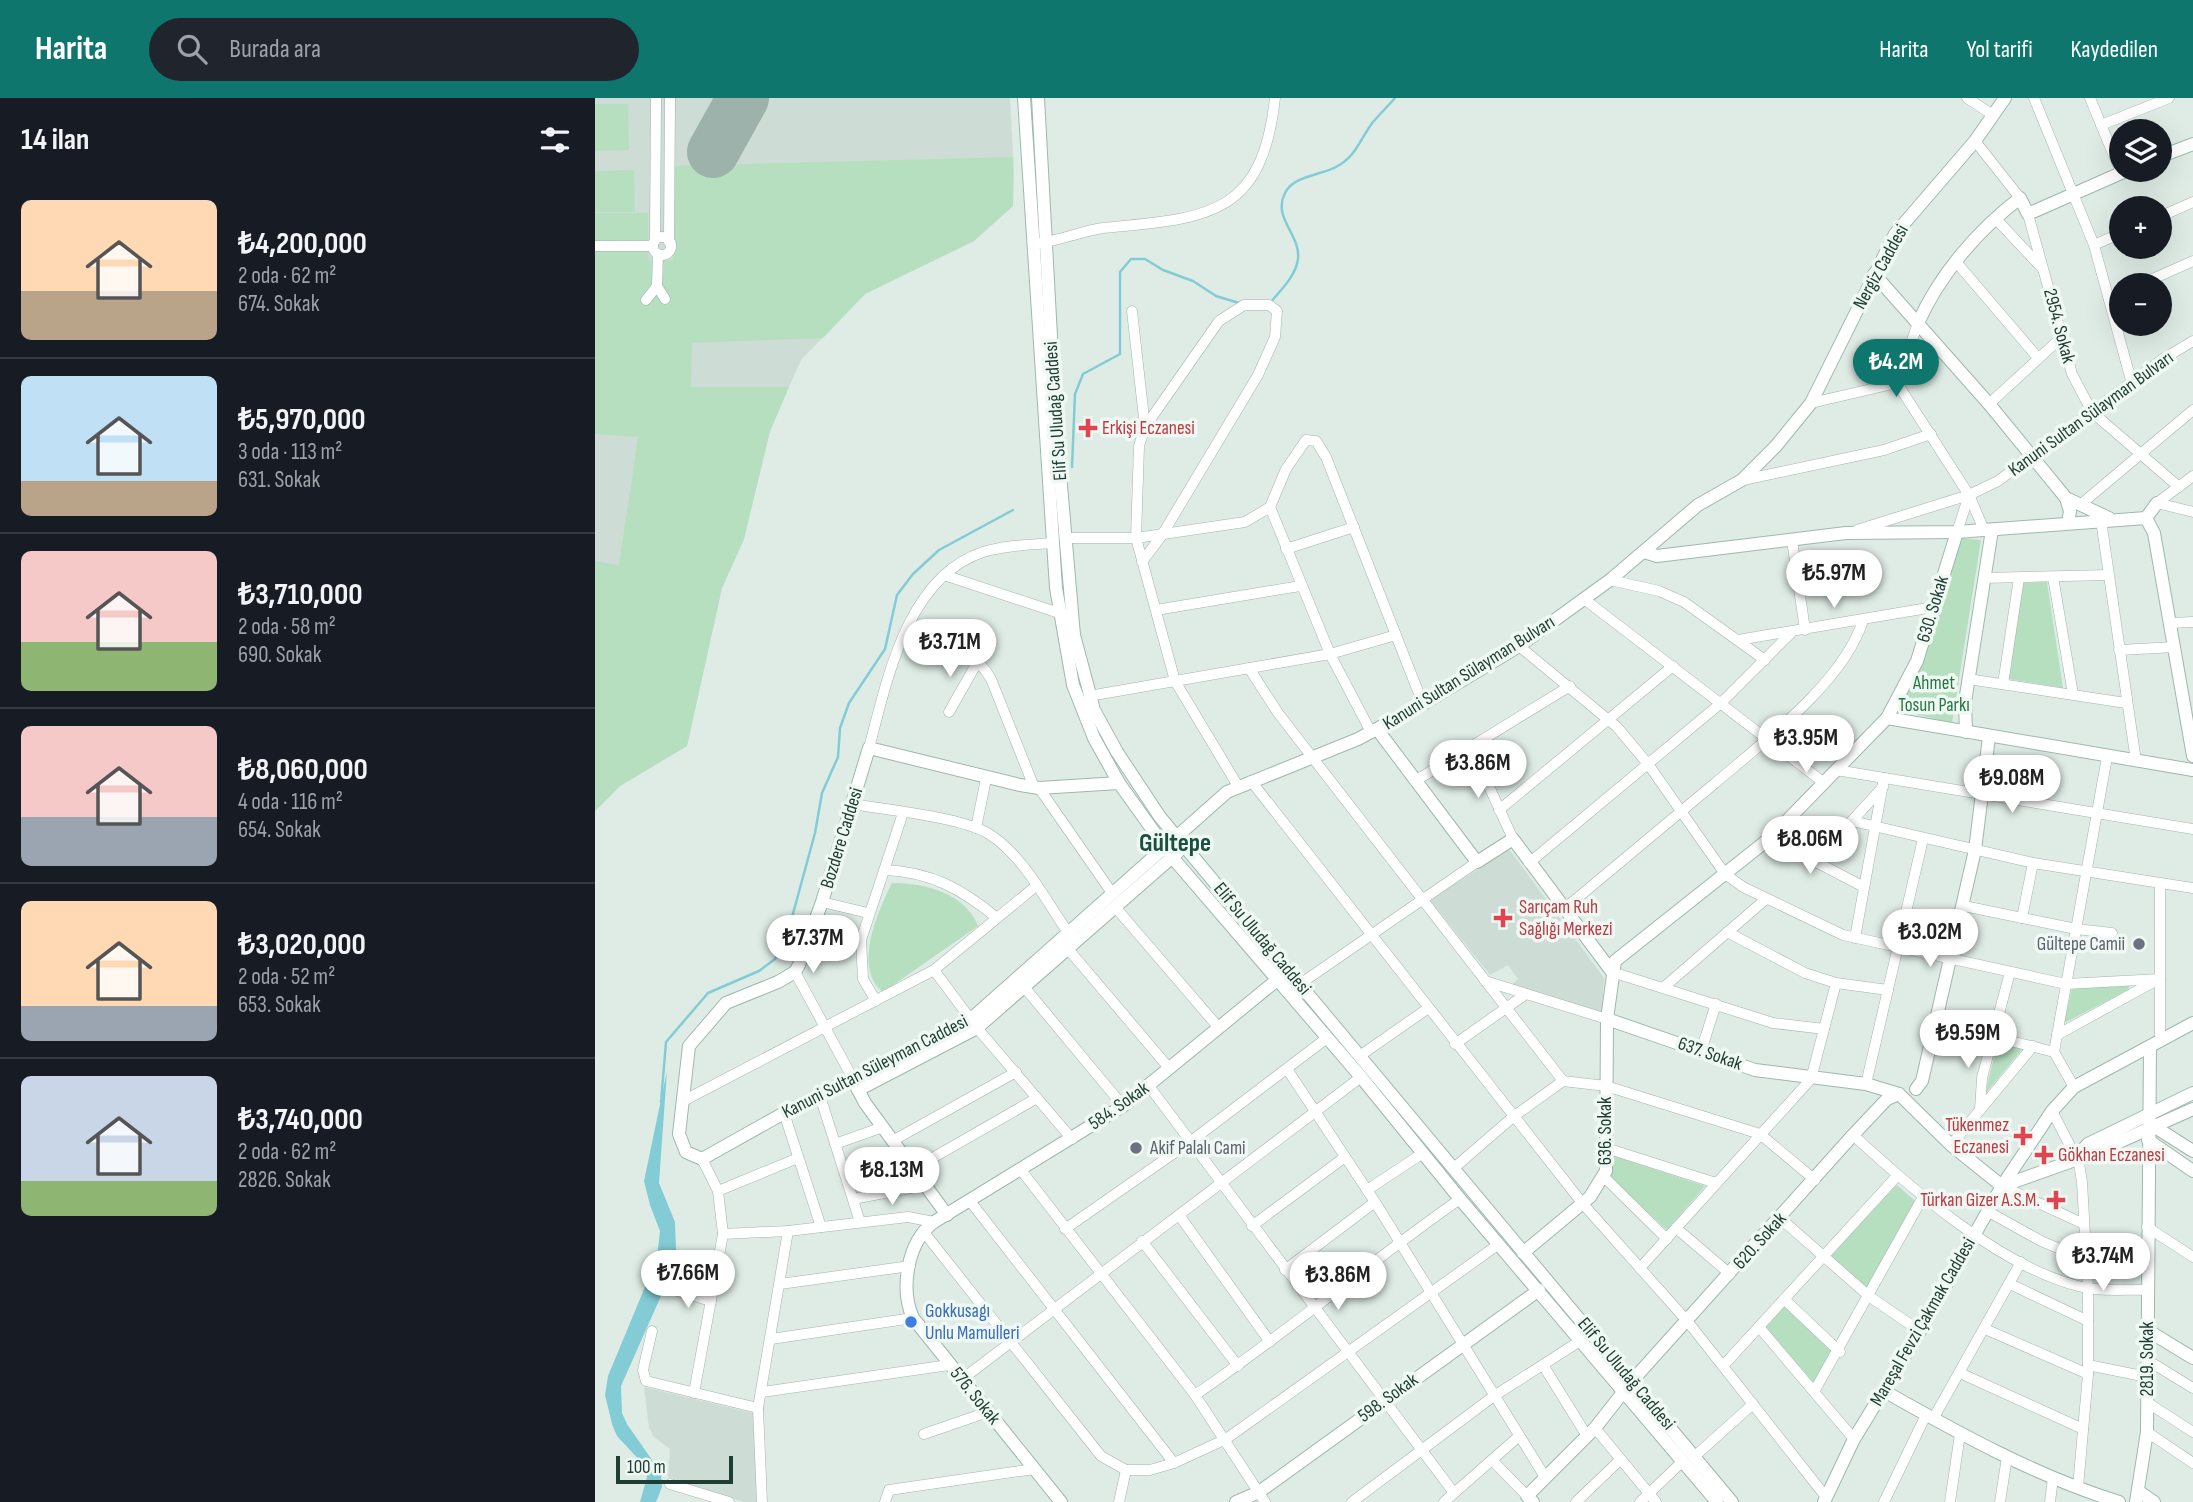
<!DOCTYPE html>
<html lang="tr">
<meta charset="utf-8">
<style>
body{margin:0;font-family:"Sofia Sans Condensed",sans-serif;background:#20242c;color:#f1f3f6;height:100vh;display:flex;flex-direction:column;font-size:26px;white-space:nowrap}
*{box-sizing:border-box;margin:0}
p{font-size:23px;color:#9ea1a6}
.icon{flex:none;width:38px;height:38px;fill:none;stroke:currentColor;stroke-width:2;stroke-linecap:round;stroke-linejoin:round}
.map{position:relative;flex:1;overflow:hidden}
.sheet{display:flex;flex-direction:column;background:#171b24;width:595px}
.sheet>*{flex:none}
.buttons{position:absolute;left:1514px;top:21px;display:grid;gap:14px}
.buttons a{display:grid;place-items:center;width:63px;height:63px;border-radius:50%;background:#171b24;box-shadow:0 7px 28px #0002;font-size:35px}
.scale{position:absolute;left:21px;bottom:18px;width:117px;box-sizing:border-box;padding-left:7px;border:4px solid #1f3d34;border-top:0;font-size:19px;line-height:24px;white-space:nowrap;color:#1f3d34;-webkit-text-stroke:5px #f0f8f4;paint-order:stroke}
.price{position:absolute;translate:-50% -60px;padding:0 16px;border-radius:24px;background:#fff;color:#222;font-size:23px;line-height:46px;filter:drop-shadow(0 2px 4px #0008)}
.price::after{content:'';position:absolute;left:50%;top:42px;width:21px;height:16px;margin-left:-10px;background:inherit;clip-path:polygon(0 0,100% 0,50% 100%)}
.price.on{background:#0f766e;color:#fff}
ul{padding:0;list-style:none}
li{display:flex;align-items:center;gap:21px;height:175px;padding:0 21px}
li+li{border-top:2px solid #363941}
li span{display:grid;place-items:center;flex:none;width:196px;height:140px;border-radius:10px;color:#555}
li>.icon{margin-inline-start:auto}
span .icon{width:84px;height:84px;fill:#fffc;stroke-width:1}
li b{font-size:30px}
h2{display:flex;justify-content:space-between;align-items:center;height:84px;padding:0 21px;font-size:30px}
header{display:flex;align-items:center;gap:42px;box-sizing:border-box;height:98px;padding:0 35px;background:#0f766e;color:#fff}
header strong{font-size:33px}
nav{display:flex;gap:38px;margin-inline-start:auto;font-size:24px}
.search{width:490px;height:63px;background:#20242c;display:flex;align-items:center;gap:18px;box-sizing:border-box;padding:0 24px;border-radius:38px;color:#9ea1a6;font-size:26px}
main{display:flex;flex:1;min-height:0}
.map>svg:first-child{display:block}
.built{fill:#cddcd4}
.green{fill:#b6dfbf}
.water{fill:#83ccd5}
.lines{fill:none;stroke-linecap:round;stroke-linejoin:round}
.stream{stroke:#83ccd5;stroke-width:2.5}
.runway{stroke:#9cb2aa;stroke-width:52}
.street-casing{stroke:#a2b4ad;stroke-width:11}
.secondary-casing{stroke:#9db8ad;stroke-width:14}
.street{stroke:#fff;stroke-width:10}
.secondary{stroke:#fff;stroke-width:12}
.health-dot{fill:#e0444e;stroke:#f0f8f4;stroke-width:2.5}
.worship-dot{fill:#6b7280;stroke:#f0f8f4;stroke-width:2.5}
.shop-dot{fill:#3f7fe0;stroke:#f0f8f4;stroke-width:2.5}
.labels{text-anchor:middle;dominant-baseline:central;stroke-width:7;stroke-linejoin:round;paint-order:stroke}
.street-label{font-size:19px;fill:#1f3d34;stroke:#f0f8f4}
.health-label{font-size:19px;fill:#be3a42;stroke:#f0f8f4;text-anchor:start}
.park-label{font-size:19px;fill:#267642;stroke:#f0f8f4}
.worship-label{font-size:19px;fill:#5b616d;stroke:#f0f8f4;text-anchor:end}
.shop-label{font-size:19px;fill:#366cbe;stroke:#f0f8f4;text-anchor:start}
.district-label{font-size:26px;font-weight:bold;fill:#1a5041;stroke:#f0f8f4}
</style>
<header>
<strong>Harita</strong>
<div class="search"><svg class="icon" aria-label="search" viewBox="0 0 24 24"><circle cx="10" cy="10" r="6"/><path d="M15 15l6 6"/></svg>Burada ara</div>
<nav><a>Harita</a><a>Yol tarifi</a><a>Kaydedilen</a></nav>
</header>
<main>
<section class="sheet">
<h2>14 ilan<svg class="icon" aria-label="filters" viewBox="0 0 24 24"><path d="M4 7h16M4 17h16"/><circle cx="9" cy="7" r="2"/><circle cx="15" cy="17" r="2"/></svg></h2>
<ul>
<li><span style="background:linear-gradient(#ffd9b3 65%,#b9a48a 0)"><svg class="icon" aria-label="home" viewBox="0 0 24 24"><path d="M3 11l9-7 9 7M6 9v11h12V9"/></svg></span><div><b>₺4,200,000</b><p>2 oda · 62 m²</p><p>674. Sokak</p></div></li>
<li><span style="background:linear-gradient(#bfe0f5 75%,#b9a48a 0)"><svg class="icon" aria-label="home" viewBox="0 0 24 24"><path d="M3 11l9-7 9 7M6 9v11h12V9"/></svg></span><div><b>₺5,970,000</b><p>3 oda · 113 m²</p><p>631. Sokak</p></div></li>
<li><span style="background:linear-gradient(#f6c9c9 65%,#8fb573 0)"><svg class="icon" aria-label="home" viewBox="0 0 24 24"><path d="M3 11l9-7 9 7M6 9v11h12V9"/></svg></span><div><b>₺3,710,000</b><p>2 oda · 58 m²</p><p>690. Sokak</p></div></li>
<li><span style="background:linear-gradient(#f6c9c9 65%,#9aa5b1 0)"><svg class="icon" aria-label="home" viewBox="0 0 24 24"><path d="M3 11l9-7 9 7M6 9v11h12V9"/></svg></span><div><b>₺8,060,000</b><p>4 oda · 116 m²</p><p>654. Sokak</p></div></li>
<li><span style="background:linear-gradient(#ffd9b3 75%,#9aa5b1 0)"><svg class="icon" aria-label="home" viewBox="0 0 24 24"><path d="M3 11l9-7 9 7M6 9v11h12V9"/></svg></span><div><b>₺3,020,000</b><p>2 oda · 52 m²</p><p>653. Sokak</p></div></li>
<li><span style="background:linear-gradient(#c9d6e8 75%,#8fb573 0)"><svg class="icon" aria-label="home" viewBox="0 0 24 24"><path d="M3 11l9-7 9 7M6 9v11h12V9"/></svg></span><div><b>₺3,740,000</b><p>2 oda · 62 m²</p><p>2826. Sokak</p></div></li>
</ul>
</section>
<div class="map">
<svg width="1598" height="1404" viewBox="0 0 1598 1404">
<rect width="100%" height="100%" fill="#dfece6"/>
<g class="built">
<path d="M0,0H415L419,75L418,108L379,143L270,196L206,262L175,333L149,441L127,490L92,648L25,688L0,713Z"/>
<path d="M914,751L1009,880L1007,916L915,888L923,881L913,867L895,877L835,802Z"/>
<path d="M49,1289L158,1315L162,1404H149L73,1379L75,1351L59,1339L54,1330Z"/>
</g>
<g class="green">
<path d="M0,6H33L34,52L0,53Z"/>
<path d="M418,59V108L379,143L270,196L228,240L97,245L96,289H194L175,333L149,441L127,490L92,648L25,688L0,713V463L24,467L43,339L0,336V152H53L54,163L78,162L75,68Z"/>
<path d="M39,72L40,114H0V73Z"/>
<path d="M0,115H53V142L0,143Z"/>
<path d="M1365,440L1386,442L1357,625L1303,612L1322,578Z"/>
<path d="M1452,484L1468,590L1414,581L1427,485Z"/>
<path d="M297,785C330,785 370,795 383,828L288,894C257,870 283,813 297,785Z"/>
<path d="M1535,886L1533,892L1469,925L1477,890Z"/>
<path d="M1403,943L1428,950L1390,996Z"/>
<path d="M1019,1058L1110,1088L1072,1132L1015,1079Z"/>
<path d="M1302,1087L1320,1103L1273,1191L1231,1157Z"/>
<path d="M1190,1206L1240,1254L1219,1285L1170,1229Z"/>
</g>
<path class="water" d="M72,973L64,1085L80,1124L81,1152L70,1189L26,1288L27,1315L32,1326L66,1375L67,1389L61,1404H45L52,1379L48,1366L22,1338L17,1326L10,1297L13,1278L62,1160L65,1133L55,1107L49,1083Z"/>
<g class="lines">
<g class="stream">
<path d="M674,206C685,193 701,178 703,161C706,137 677,120 690,95C698,78 726,77 741,69C761,59 765,41 778,24C785,16 793,8 800,0"/>
<path d="M477,369L480,296L488,276L525,256V174L536,161H550L568,172L598,183L621,198L644,205"/>
<path d="M66,1004L71,944L113,895L164,873L180,861L193,834L220,735L227,695L243,659L245,630L254,605L290,551L302,497L318,476L344,452L418,412"/>
</g>
<path class="runway" d="M118,54L148,0"/>
<defs>
<g id="street">
<path d="M1372,0L1398,17"/>
<path d="M1439,0L1499,147L1537,286"/>
<path d="M1495,0L1526,75"/>
<path d="M1506,27L1574,0"/>
<path d="M1380,43L1425,100"/>
<path d="M1433,116L1477,276L1497,314L1584,389"/>
<path d="M1564,119L1598,104"/>
<path d="M1400,120L1447,170"/>
<circle cx="67" cy="148" r="9"/>
<path d="M60,142L61,0"/>
<path d="M74,144L75,0"/>
<path d="M445,145C467,142 487,133 508,130C611,120 667,120 680,0"/>
<path d="M1499,147L1526,135"/>
<path d="M0,148H58"/>
<path d="M1362,165L1443,260"/>
<path d="M1544,187L1598,163"/>
<path d="M62,188L70,201"/>
<path d="M1514,201L1526,195"/>
<path d="M51,202L62,188L63,156"/>
<path d="M537,213L550,329"/>
<path d="M1302,285L1374,397L1389,432"/>
<path d="M1216,305L1302,285L1323,225"/>
<path d="M1394,306L1467,239"/>
<path d="M1148,382L1289,352L1336,336"/>
<path d="M1562,405L1598,378"/>
<path d="M1562,405L1598,414"/>
<path d="M1485,407L1598,312"/>
<path d="M675,409L735,556L776,634"/>
<path d="M1506,422L1541,663"/>
<path d="M1262,432L1374,397L1403,383L1568,261L1598,243"/>
<path d="M1362,434L1374,397"/>
<path d="M471,440H541L650,424L675,409L691,371L711,342L721,343L731,359L828,606"/>
<path d="M1197,442L1210,532"/>
<path d="M691,451L759,429"/>
<path d="M547,464L567,437L663,277L680,239L682,213L674,207H649L624,223L550,329L544,348L541,440L580,583L643,688"/>
<path d="M349,477L464,515"/>
<path d="M1458,479L1478,596"/>
<path d="M1389,480L1513,477"/>
<path d="M1015,482L1064,493L1089,504L1170,562"/>
<path d="M989,501L1228,684"/>
<path d="M561,512L705,488"/>
<path d="M1576,525L1598,524"/>
<path d="M309,540C344,548 377,547 396,581L439,689"/>
<path d="M1143,542L1339,509"/>
<path d="M924,548L1022,629L1053,666L1130,776L1148,789L1248,837L1471,886L1565,881"/>
<path d="M1524,552L1580,549"/>
<path d="M654,570L683,615L968,983"/>
<path d="M1373,581L1531,605"/>
<path d="M1408,586L1424,480"/>
<path d="M494,598L735,556L801,537"/>
<path d="M354,614L383,563"/>
<path d="M876,649L918,741"/>
<path d="M274,650C292,582 312,479 388,454C411,447 434,447 457,445"/>
<path d="M1241,672L1598,731"/>
<path d="M656,683L988,1106L1093,1224L1231,1399"/>
<path d="M820,683L975,588"/>
<path d="M444,690L517,795"/>
<path d="M258,706C292,712 366,719 394,736C428,757 451,803 474,836"/>
<path d="M904,712L1078,568"/>
<path d="M1257,723L1438,765L1598,790"/>
<path d="M381,730L391,681"/>
<path d="M1175,740L1269,789"/>
<path d="M1220,763L1288,689"/>
<path d="M934,765L1126,605L1196,535"/>
<path d="M290,772C336,774 367,791 402,820"/>
<path d="M227,804L273,815"/>
<path d="M1369,808L1481,831L1517,835"/>
<path d="M521,810L624,930"/>
<path d="M968,812C1019,770 1069,728 1119,686C1167,645 1250,583 1268,522"/>
<path d="M1427,820L1438,765"/>
<path d="M1132,834L1210,875L1241,885L1293,892"/>
<path d="M1260,840L1289,680"/>
<path d="M468,845L574,970"/>
<path d="M339,872L382,930L477,1041"/>
<path d="M200,874L258,981"/>
<path d="M1017,874L1178,925L1229,931"/>
<path d="M890,883L1012,921"/>
<path d="M705,886L882,764"/>
<path d="M1069,889L1171,801"/>
<path d="M430,890L528,1008"/>
<path d="M281,903L268,881L266,842L308,715"/>
<path d="M1341,924L1459,954L1479,989"/>
<path d="M1462,937L1562,882"/>
<path d="M1565,944V786"/>
<path d="M860,946L931,896"/>
<path d="M1106,953L1121,906"/>
<path d="M1459,954L1512,659"/>
<path d="M766,957L832,911"/>
<path d="M692,971L780,1104L950,1379"/>
<path d="M1271,986L1328,741"/>
<path d="M554,988L859,1395"/>
<path d="M225,998L265,1124"/>
<path d="M90,1002L339,872L441,788"/>
<path d="M1385,1012L1387,980L1415,874"/>
<path d="M1457,1013L1484,1065L1487,1084L1493,1190V1276L1483,1389"/>
<path d="M189,1015L226,1129"/>
<path d="M1258,1037C1317,1091 1404,1168 1483,1188C1505,1194 1530,1191 1552,1192"/>
<path d="M299,1042L421,974"/>
<path d="M240,1046L288,1029"/>
<path d="M1356,1047L1438,948"/>
<path d="M1011,1050L1121,1085"/>
<path d="M320,1070L442,1000"/>
<path d="M859,1070L918,1019L968,983L1011,988L1165,1036L1220,1082"/>
<path d="M426,1072L600,1297L670,1404"/>
<path d="M1009,1079L1072,1141"/>
<path d="M1407,1088L1489,1126"/>
<path d="M772,1092L828,1055"/>
<path d="M123,1093L203,1060"/>
<path d="M258,1101L331,1087"/>
<path d="M375,1103L579,1365"/>
<path d="M1392,1113L1446,1143L1491,1162"/>
<path d="M584,1117L675,1244"/>
<path d="M1185,1120L1275,1199L1325,1233"/>
<path d="M657,1128L750,1059"/>
<path d="M1552,1129L1598,1159"/>
<path d="M1081,1130L1135,1176"/>
<path d="M470,1131L595,1044L732,940"/>
<path d="M328,1133L506,1358L531,1372H555L579,1365L631,1341L904,1146"/>
<path d="M128,1136L193,1133L313,1119L339,1124"/>
<path d="M547,1143L643,1268"/>
<path d="M1045,1170L1216,981L1241,885"/>
<path d="M690,1172L780,1104"/>
<path d="M185,1186L315,1168"/>
<path d="M1415,1186L1493,1223"/>
<path d="M79,1192L116,1203"/>
<path d="M1189,1201L1245,1254"/>
<path d="M1164,1229L1259,1341"/>
<path d="M1390,1231L1493,1276"/>
<path d="M57,1233L48,1272L51,1283L163,1310"/>
<path d="M176,1241L318,1220"/>
<path d="M1552,1262L1598,1290"/>
<path d="M948,1267L992,1338"/>
<path d="M1493,1267L1552,1279"/>
<path d="M1128,1268L1302,1078"/>
<path d="M1365,1275L1488,1331"/>
<path d="M366,1282L766,979"/>
<path d="M1220,1292L1328,1099"/>
<path d="M167,1294L354,1267"/>
<path d="M99,1295L128,1136L123,1093L107,1061"/>
<path d="M600,1297C691,1235 775,1164 865,1101"/>
<path d="M1553,1305L1598,1334"/>
<path d="M1338,1321L1426,1164"/>
<path d="M1000,1330L1061,1404"/>
<path d="M1552,1334L1598,1365"/>
<path d="M329,1336L393,1314"/>
<path d="M1100,1358L1158,1306"/>
<path d="M898,1363L932,1398"/>
<path d="M75,1386L134,1404"/>
<path d="M167,1404L163,1310L193,1133"/>
<path d="M290,1404L294,1392L439,1371"/>
<path d="M524,1404L531,1372"/>
<path d="M757,1404L899,1298L985,1243"/>
<path d="M849,1404L923,1339"/>
<path d="M981,1404L1025,1362"/>
<path d="M1045,1404L1088,1363"/>
<path d="M1289,1404L1331,1317"/>
<path d="M1355,1404L1365,1336"/>
<path d="M1405,1404L1412,1359"/>
<path d="M1455,1404L1458,1380"/>
</g>
<g id="secondary">
<path d="M429,0L461,490L478,587L499,640L524,685L577,759L766,979L865,1101L1122,1404"/>
<path d="M443,0L461,330L479,537L499,612L522,654L565,719L1137,1404"/>
<path d="M1564,59L1598,46"/>
<path d="M1279,176L1394,306L1471,400"/>
<path d="M1323,225C1345,176 1383,132 1425,100L1433,116L1533,72"/>
<path d="M1551,420L1562,405"/>
<path d="M1473,425L1475,413L1471,400L1514,420"/>
<path d="M1049,454L1062,458L1251,435L1362,434L1551,420L1559,435L1598,658"/>
<path d="M1292,620L1598,672"/>
<path d="M782,631L882,764L918,741L1017,874"/>
<path d="M1371,634L1370,604L1397,432"/>
<path d="M524,685L444,690L425,687L274,650L227,804L204,867L200,874L183,884L131,905L94,948L84,1036L91,1054L107,1061L189,1015L376,921L632,694L763,641L828,606L924,548L1015,482L1103,407L1147,382L1181,348L1216,305L1300,136L1380,43L1410,0"/>
<path d="M1012,921L1160,972L1271,986L1304,996L1356,1047L1407,1088L1497,1056L1598,1011"/>
<path d="M260,986L270,1005L352,1117"/>
<path d="M1321,991L1327,983L1380,752L1394,639"/>
<path d="M263,992L382,930L583,754"/>
<path d="M1560,1029L1598,1053"/>
<path d="M1553,1042L1598,1073"/>
<path d="M1481,1059L1493,1046L1598,995"/>
<path d="M928,1155L995,1099L1011,1073L1012,921L1020,863L1175,740L1292,620L1322,563L1362,434"/>
<path d="M1552,1232L1598,1260"/>
<path d="M1289,1293C1365,1336 1441,1378 1524,1404"/>
<path d="M1543,1393L1559,1404"/>
<path d="M466,1404L318,1220C305,1191 312,1144 339,1124L528,1008L682,882"/>
<path d="M641,1404L664,1394L944,1192"/>
<path d="M938,1404L932,1398L1000,1330L1037,1283L1258,1037L1292,1001L1304,996"/>
<path d="M1229,1404L1259,1341L1325,1233L1407,1088L1457,1013L1479,989L1598,925"/>
<path d="M1541,1404L1552,1334L1555,950"/>
</g>
</defs>
<use href="#street" class="street-casing"/>
<use href="#secondary" class="secondary-casing"/>
<use href="#street" class="street"/>
<use href="#secondary" class="secondary"/>
</g>
<g class="health-dot">
<path d="M489.5 319.5h7v7h7v7h-7v7h-7v-7h-7v-7h7z"/>
<path d="M904.5 809.5h7v7h7v7h-7v7h-7v-7h-7v-7h7z"/>
<path d="M1424.5 1027.5h7v7h7v7h-7v7h-7v-7h-7v-7h7z"/>
<path d="M1445.5 1046.5h7v7h7v7h-7v7h-7v-7h-7v-7h7z"/>
<path d="M1457.5 1091.5h7v7h7v7h-7v7h-7v-7h-7v-7h7z"/>
</g>
<g class="worship-dot">
<circle cx="1544" cy="846" r="7"/>
<circle cx="541" cy="1050" r="7"/>
</g>
<circle class="shop-dot" cx="316" cy="1224" r="7"/>
<g class="labels">
<g class="street-label">
<text transform="translate(1286 169) rotate(-61)">Nergiz Caddesi</text>
<text transform="translate(1464 228) rotate(75)">2954. Sokak</text>
<text transform="translate(461 313) rotate(-94)">Elif Su Uludağ Caddesi</text>
<text transform="translate(1496 316) rotate(-36)">Kanuni Sultan Sülayman Bulvarı</text>
<text transform="translate(1338 511) rotate(-73)">630. Sokak</text>
<text transform="translate(874 575) rotate(-32)">Kanuni Sultan Sülayman Bulvarı</text>
<text transform="translate(247 740) rotate(-73)">Bozdere Caddesi</text>
<text transform="translate(667 841) rotate(50)">Elif Su Uludağ Caddesi</text>
<text transform="translate(1115 956) rotate(19)">637. Sokak</text>
<text transform="translate(280 969) rotate(-27)">Kanuni Sultan Süleyman Caddesi</text>
<text transform="translate(524 1008) rotate(-35)">584. Sokak</text>
<text transform="translate(1010 1033) rotate(-90)">636. Sokak</text>
<text transform="translate(1165 1143) rotate(-48)">620. Sokak</text>
<text transform="translate(1328 1224) rotate(-60)">Mareşal Fevzi Çakmak Caddesi</text>
<text transform="translate(1552 1261) rotate(-90)">2819. Sokak</text>
<text transform="translate(1031 1276) rotate(50)">Elif Su Uludağ Caddesi</text>
<text transform="translate(380 1298) rotate(51)">576. Sokak</text>
<text transform="translate(793 1300) rotate(-36)">598. Sokak</text>
</g>
<g class="health-label">
<text x="507" y="330">Erkişi Eczanesi</text>
<text x="924" y="809">Sarıçam Ruh<tspan x="924" dy="22">Sağlığı Merkezi</tspan></text>
<text x="1414" y="1027" text-anchor="end">Tükenmez<tspan x="1414" dy="22">Eczanesi</tspan></text>
<text x="1463" y="1057">Gökhan Eczanesi</text>
<text x="1445" y="1102" text-anchor="end">Türkan Gizer A.S.M.</text>
</g>
<g class="park-label">
<text x="1339" y="585">Ahmet<tspan x="1339" dy="22">Tosun Parkı</tspan></text>
</g>
<g class="worship-label">
<text x="1530" y="846">Gültepe Camii</text>
<text x="555" y="1050" text-anchor="start">Akif Palalı Cami</text>
</g>
<g class="shop-label">
<text x="330" y="1213">Gokkusagı<tspan x="330" dy="22">Unlu Mamulleri</tspan></text>
</g>
<g class="district-label">
<text x="580" y="745">Gültepe</text>
</g>
</g>
</svg>
<div class="buttons">
<a><svg class="icon" aria-label="layers" viewBox="0 0 24 24"><path d="M12 4l9 5-9 5-9-5zM3 14l9 5 9-5"/></svg></a>
<a>+</a>
<a>−</a>
</div>
<div class="scale">100 m</div>
<b class="price on" style="left:1301px;top:301px">₺4.2M</b>
<b class="price" style="left:1239px;top:512px">₺5.97M</b>
<b class="price" style="left:355px;top:581px">₺3.71M</b>
<b class="price" style="left:1211px;top:677px">₺3.95M</b>
<b class="price" style="left:883px;top:702px">₺3.86M</b>
<b class="price" style="left:1417px;top:717px">₺9.08M</b>
<b class="price" style="left:1215px;top:778px">₺8.06M</b>
<b class="price" style="left:1335px;top:871px">₺3.02M</b>
<b class="price" style="left:218px;top:877px">₺7.37M</b>
<b class="price" style="left:1373px;top:972px">₺9.59M</b>
<b class="price" style="left:297px;top:1109px">₺8.13M</b>
<b class="price" style="left:1508px;top:1195px">₺3.74M</b>
<b class="price" style="left:93px;top:1212px">₺7.66M</b>
<b class="price" style="left:743px;top:1214px">₺3.86M</b>
</div>
</main>
